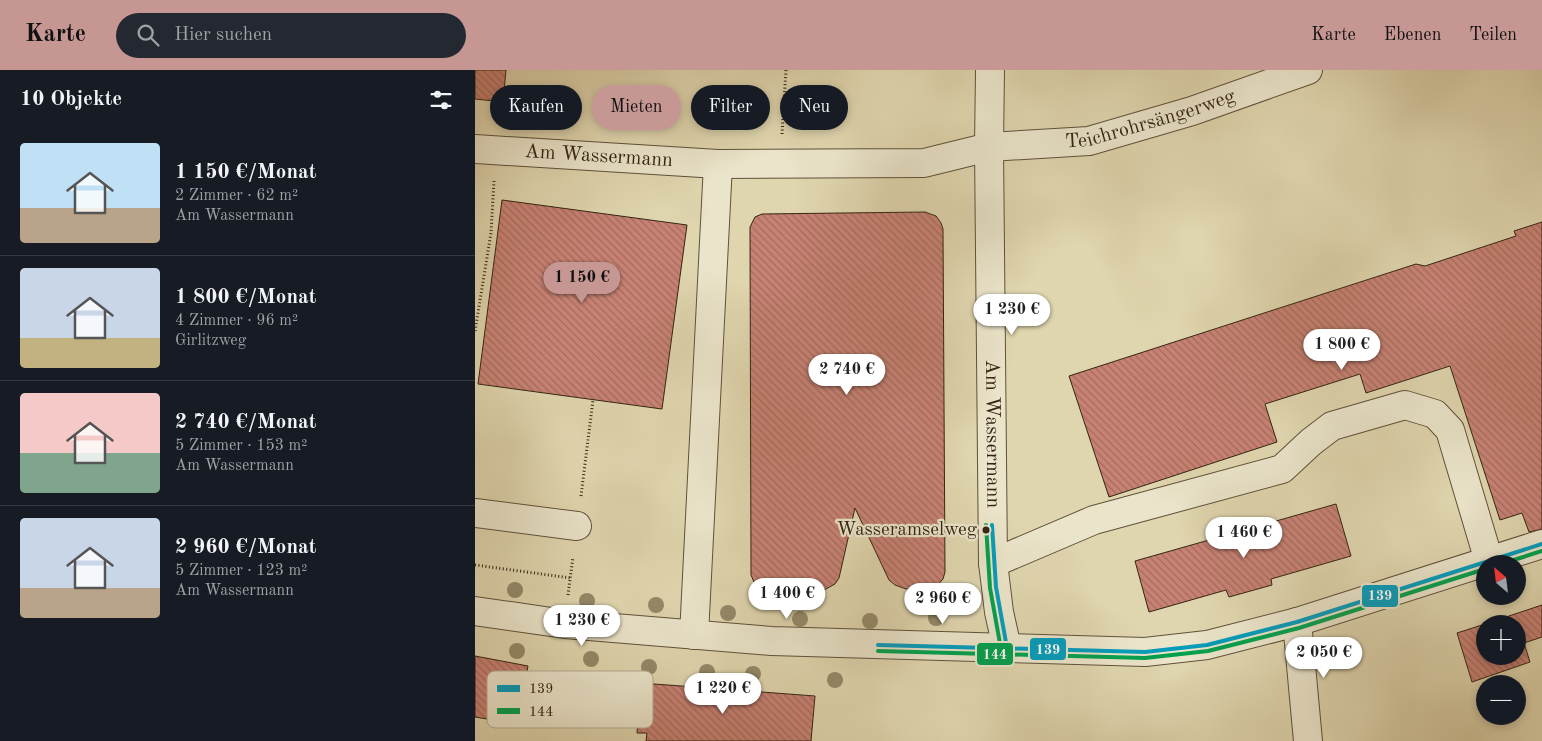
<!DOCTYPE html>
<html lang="de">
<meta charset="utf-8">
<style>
body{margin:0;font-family:"Old Standard TT",serif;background:#242831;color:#f1f3f6;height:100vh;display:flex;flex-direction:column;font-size:19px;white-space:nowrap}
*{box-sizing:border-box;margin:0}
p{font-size:16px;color:#9ea1a6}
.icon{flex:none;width:28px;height:28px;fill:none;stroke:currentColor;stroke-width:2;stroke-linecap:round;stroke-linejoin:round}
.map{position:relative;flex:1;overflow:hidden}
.sheet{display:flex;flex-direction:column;background:#171b24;width:475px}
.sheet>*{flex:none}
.banner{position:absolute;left:15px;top:15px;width:475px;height:45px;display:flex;gap:10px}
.needle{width:32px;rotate:332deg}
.controls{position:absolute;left:1001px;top:485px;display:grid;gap:10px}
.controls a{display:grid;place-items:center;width:50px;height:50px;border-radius:50%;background:#171b24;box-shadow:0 2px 8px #0003;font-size:25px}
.price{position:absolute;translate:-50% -42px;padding:0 11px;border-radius:18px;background:#fff;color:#222;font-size:16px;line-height:32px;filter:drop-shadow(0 1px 2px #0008)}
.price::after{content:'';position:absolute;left:50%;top:30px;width:15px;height:11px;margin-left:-8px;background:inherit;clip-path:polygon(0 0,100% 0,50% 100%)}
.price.current{background:#c59692;color:#111}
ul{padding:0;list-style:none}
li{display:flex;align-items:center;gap:15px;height:125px;padding:0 20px}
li+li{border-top:1px solid #363941}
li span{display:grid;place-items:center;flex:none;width:140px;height:100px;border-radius:5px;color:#555}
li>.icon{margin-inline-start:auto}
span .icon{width:60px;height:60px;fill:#fffc;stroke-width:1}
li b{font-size:21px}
h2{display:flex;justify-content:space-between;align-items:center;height:60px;padding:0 20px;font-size:21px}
.chip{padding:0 18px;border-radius:22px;background:#171b24;box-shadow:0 2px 8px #0003;font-size:18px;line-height:45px}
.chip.current{background:#c59692;color:#111}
header{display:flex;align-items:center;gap:30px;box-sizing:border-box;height:70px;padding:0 25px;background:#c59692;color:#111}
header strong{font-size:24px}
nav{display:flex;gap:28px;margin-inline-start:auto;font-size:18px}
.search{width:350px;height:45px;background:#242831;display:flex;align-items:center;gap:12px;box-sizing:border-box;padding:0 18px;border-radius:28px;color:#9ea1a6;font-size:19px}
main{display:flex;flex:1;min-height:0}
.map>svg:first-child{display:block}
.building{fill:url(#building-back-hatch);stroke:#342513}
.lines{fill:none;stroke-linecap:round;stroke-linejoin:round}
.minor-casing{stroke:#5f513a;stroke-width:30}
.path{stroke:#342513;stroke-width:3;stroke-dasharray:1 2.5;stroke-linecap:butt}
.minor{stroke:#eae4ca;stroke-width:28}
.bus-1-casing{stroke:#eae4ca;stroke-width:8}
.bus-2-casing{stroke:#eae4ca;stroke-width:8}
.bus-1{stroke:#059cbb;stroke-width:4}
.bus-2{stroke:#03a04e;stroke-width:4}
.tree{fill:#948969}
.bus-dot{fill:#342513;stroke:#eae4ca;stroke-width:2}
.labels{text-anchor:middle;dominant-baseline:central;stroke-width:4.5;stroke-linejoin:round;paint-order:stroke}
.bus-label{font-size:19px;fill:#342513;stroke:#eae4ca;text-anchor:end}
.street-label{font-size:20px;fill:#342513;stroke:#eae4ca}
.key{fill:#eae4ca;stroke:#b3ab93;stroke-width:1}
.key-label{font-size:14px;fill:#342513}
.line-badge{stroke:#eae4ca;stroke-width:2}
.badge-label{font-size:14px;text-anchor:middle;font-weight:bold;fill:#fff}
</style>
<header>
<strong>Karte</strong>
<div class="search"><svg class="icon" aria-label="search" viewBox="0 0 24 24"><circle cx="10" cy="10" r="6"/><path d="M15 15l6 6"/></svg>Hier suchen</div>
<nav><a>Karte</a><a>Ebenen</a><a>Teilen</a></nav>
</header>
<main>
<section class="sheet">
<h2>10 Objekte<svg class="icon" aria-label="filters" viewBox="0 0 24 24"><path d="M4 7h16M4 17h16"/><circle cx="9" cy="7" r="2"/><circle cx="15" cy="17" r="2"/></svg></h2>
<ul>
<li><span style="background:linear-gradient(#bfe0f5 65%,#b9a48a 0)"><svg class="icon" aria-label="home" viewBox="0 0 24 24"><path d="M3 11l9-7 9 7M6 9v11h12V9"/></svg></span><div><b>1 150 €/Monat</b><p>2 Zimmer · 62 m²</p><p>Am Wassermann</p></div></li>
<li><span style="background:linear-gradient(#c9d6e8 70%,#c2b280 0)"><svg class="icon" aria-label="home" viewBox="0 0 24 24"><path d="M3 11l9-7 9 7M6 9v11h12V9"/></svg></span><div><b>1 800 €/Monat</b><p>4 Zimmer · 96 m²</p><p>Girlitzweg</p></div></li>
<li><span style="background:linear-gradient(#f6c9c9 60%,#7fa58c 0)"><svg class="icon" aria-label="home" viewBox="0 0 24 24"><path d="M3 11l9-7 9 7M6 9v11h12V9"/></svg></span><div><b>2 740 €/Monat</b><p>5 Zimmer · 153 m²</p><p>Am Wassermann</p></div></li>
<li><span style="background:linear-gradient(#c9d6e8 70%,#b9a48a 0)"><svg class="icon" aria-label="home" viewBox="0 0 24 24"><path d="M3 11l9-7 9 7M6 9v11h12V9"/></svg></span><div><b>2 960 €/Monat</b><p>5 Zimmer · 123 m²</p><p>Am Wassermann</p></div></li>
</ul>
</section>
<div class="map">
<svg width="1067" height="671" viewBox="0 0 1067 671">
<defs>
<pattern id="building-back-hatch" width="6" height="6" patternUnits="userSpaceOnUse" patternTransform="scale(1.25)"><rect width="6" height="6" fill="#c88274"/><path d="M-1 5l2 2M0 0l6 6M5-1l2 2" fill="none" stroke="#a36a5e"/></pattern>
</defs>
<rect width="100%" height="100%" fill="#dfd5ae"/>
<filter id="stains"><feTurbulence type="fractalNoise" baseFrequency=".004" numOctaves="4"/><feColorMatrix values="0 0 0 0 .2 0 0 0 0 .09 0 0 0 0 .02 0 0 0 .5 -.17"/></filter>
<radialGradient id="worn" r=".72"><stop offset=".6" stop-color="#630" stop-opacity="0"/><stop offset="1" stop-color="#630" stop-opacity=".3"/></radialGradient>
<g class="building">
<path d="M0,0H31L28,32L0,29Z"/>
<path d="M27,130L212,155L187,339L3,314Z"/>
<path d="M450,142L461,146L466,153L468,159L470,502L468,509L460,518L454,519H431L420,515L414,510L380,438L364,508L360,514L349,520L292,521L287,519L279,512L276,505L275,157L280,147L287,144Z"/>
<path d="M1067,152V459L1054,462L1047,443L1025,450L975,296L891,323L885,304L790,334L802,372L634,427L594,306L941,194L950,196L1041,166L1039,161Z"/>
<path d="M861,434L876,486L796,509L797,515L754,527L751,520L674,542L660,491Z"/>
<path d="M1067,535V567L1049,573L1055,592L997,612L982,563L1010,554V586H1042V554H1010Z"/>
<path d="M0,586L53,596L42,654L0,647Z"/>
<path d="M166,613L340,626L336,671H171L172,663H162Z"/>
</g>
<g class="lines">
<defs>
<g id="minor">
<path id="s1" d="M515,0L514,77L518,493L524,542L532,578"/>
<path id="s2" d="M0,79L243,94L449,93L514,77L614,71L717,41L833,0"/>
<path d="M0,443L102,456"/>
<path d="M518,493L619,450L807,399L836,372L857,356L930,335L960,344L975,360L1014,491"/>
<path d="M0,541L90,554L297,571L670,582L732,575L822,552L1067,474"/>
<path d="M822,552L833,671"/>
<path d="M219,565L243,94"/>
</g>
</defs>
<use href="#minor" class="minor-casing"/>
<g class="path">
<path d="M307,64L311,0"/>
<path d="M0,261L16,163L19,111"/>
<path d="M106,426L118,330"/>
<path d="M0,495L96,508"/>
<path d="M93,525L98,487"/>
</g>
<use href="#minor" class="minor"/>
<defs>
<g id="bus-1">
<path d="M517,455L521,517L532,578"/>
<path d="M403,575L670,582L732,575L822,552L1067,474"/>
</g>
<g id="bus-2">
<path d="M511,455L515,518L526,579"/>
<path d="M1026,494L1067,481"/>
<path d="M403,581L670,588L733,581L824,558L1010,499"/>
</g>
</defs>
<use href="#bus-1" class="bus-1-casing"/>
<use href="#bus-2" class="bus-2-casing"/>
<use href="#bus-1" class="bus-1"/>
<use href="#bus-2" class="bus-2"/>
</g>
<g class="tree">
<circle cx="40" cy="520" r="8"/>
<circle cx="112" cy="531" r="8"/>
<circle cx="181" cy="535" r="8"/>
<circle cx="253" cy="543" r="8"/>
<circle cx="461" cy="548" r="8"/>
<circle cx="325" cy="549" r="8"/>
<circle cx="395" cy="551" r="8"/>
<circle cx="42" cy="581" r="8"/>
<circle cx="116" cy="589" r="8"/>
<circle cx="174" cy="597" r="8"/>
<circle cx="232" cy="602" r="8"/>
<circle cx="278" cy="604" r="8"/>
<circle cx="360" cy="610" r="8"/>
</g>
<circle class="bus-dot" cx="511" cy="460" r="4.5"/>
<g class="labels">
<g class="bus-label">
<text x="502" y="460">Wasseramselweg</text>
</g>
<g class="street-label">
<text stroke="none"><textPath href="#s2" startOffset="681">Teichrohrsängerweg</textPath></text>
<text stroke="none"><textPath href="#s2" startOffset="124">Am Wassermann</textPath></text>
<text stroke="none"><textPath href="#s1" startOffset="364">Am Wassermann</textPath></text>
</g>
</g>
<rect x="12" y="601" width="166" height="57" rx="8" class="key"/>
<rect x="22" y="615" width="23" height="7" fill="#059cbb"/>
<rect x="22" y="638" width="23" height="6" fill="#03a04e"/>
<g class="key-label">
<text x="54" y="623">139</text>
<text x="54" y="646">144</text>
</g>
<g class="line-badge">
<rect x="886" y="514" width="38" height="24" rx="5" fill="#059cbb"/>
<rect x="554" y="567" width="38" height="24" rx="5" fill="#059cbb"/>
<rect x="501" y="572" width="38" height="24" rx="5" fill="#03a04e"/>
</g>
<g class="badge-label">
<text x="905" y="530">139</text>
<text x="573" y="584">139</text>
<text x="520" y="589">144</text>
</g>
<rect width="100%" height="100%" filter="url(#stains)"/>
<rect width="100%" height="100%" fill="url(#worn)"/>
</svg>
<div class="controls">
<a><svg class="needle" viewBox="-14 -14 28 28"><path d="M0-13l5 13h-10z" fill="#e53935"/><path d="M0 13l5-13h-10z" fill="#9ea1a6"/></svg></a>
<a>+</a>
<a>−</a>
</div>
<b class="price current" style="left:107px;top:234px">1 150 €</b>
<b class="price" style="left:537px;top:266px">1 230 €</b>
<b class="price" style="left:867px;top:301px">1 800 €</b>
<b class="price" style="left:372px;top:326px">2 740 €</b>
<b class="price" style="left:769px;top:489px">1 460 €</b>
<b class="price" style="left:312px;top:550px">1 400 €</b>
<b class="price" style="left:468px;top:555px">2 960 €</b>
<b class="price" style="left:107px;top:577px">1 230 €</b>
<b class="price" style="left:849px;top:609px">2 050 €</b>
<b class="price" style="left:248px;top:645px">1 220 €</b>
<div class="banner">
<a class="chip">Kaufen</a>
<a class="chip current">Mieten</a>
<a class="chip">Filter</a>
<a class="chip">Neu</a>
</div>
</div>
</main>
